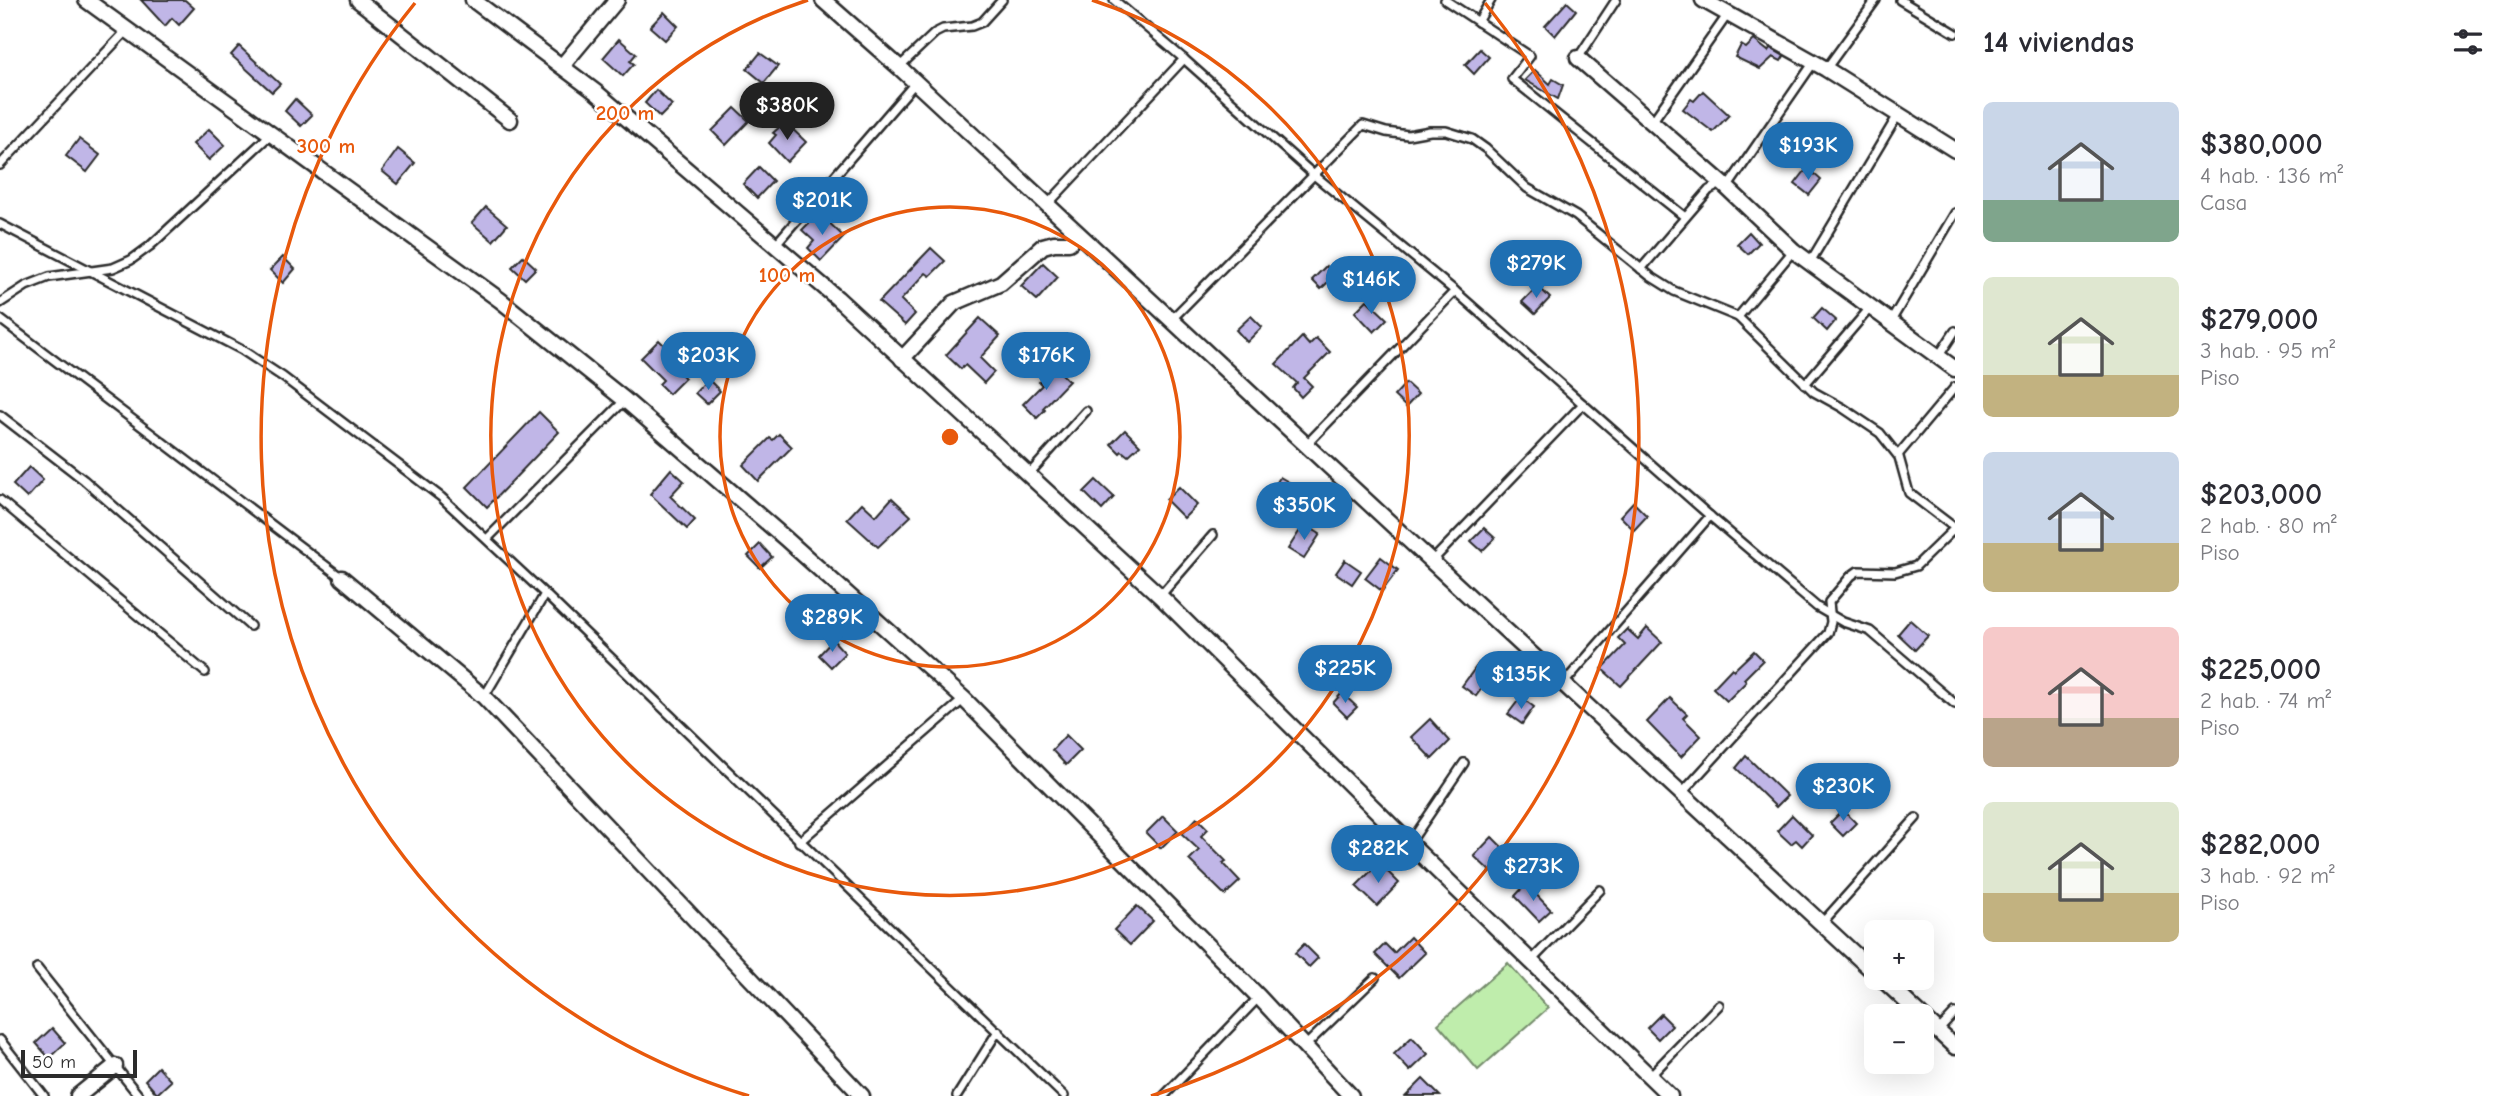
<!DOCTYPE html>
<html lang="es">
<meta charset="utf-8">
<style>
body{margin:0;font-family:"Comic Neue",sans-serif;background:#f2f2f3;color:#2b2b33;height:100vh;display:flex;flex-direction:column;font-size:26px;white-space:nowrap}
*{box-sizing:border-box;margin:0}
p{font-size:23px;color:#7c7c81}
.icon{flex:none;width:38px;height:38px;fill:none;stroke:currentColor;stroke-width:2;stroke-linecap:round;stroke-linejoin:round}
.map{position:relative;flex:1;overflow:hidden}
.side{display:flex;flex-direction:column;background:#fff;width:560px}
.side>*{flex:none}
.tools{position:absolute;left:1864px;top:920px;display:grid;gap:14px}
.tools a{display:grid;place-items:center;width:70px;height:70px;border-radius:10px;background:#fff;box-shadow:0 7px 28px #0002;font-size:35px}
.scale{position:absolute;left:21px;bottom:18px;width:116px;box-sizing:border-box;padding-left:7px;border:4px solid #2b2b2b;border-top:0;font-size:19px;line-height:24px;white-space:nowrap;color:#2b2b2b;-webkit-text-stroke:5px #fff;paint-order:stroke}
.price{position:absolute;translate:-50% -60px;padding:0 16px;border-radius:24px;background:#1f6fb2;color:#fff;font-size:23px;line-height:46px;filter:drop-shadow(0 2px 4px #0008)}
.price::after{content:'';position:absolute;left:50%;top:42px;width:21px;height:16px;margin-left:-10px;background:inherit;clip-path:polygon(0 0,100% 0,50% 100%)}
.price.selected{background:#222;color:#fff}
ul{padding:0;list-style:none}
li{display:flex;align-items:center;gap:21px;height:175px;padding:0 28px}
li span{display:grid;place-items:center;flex:none;width:196px;height:140px;border-radius:10px;color:#555}
li>.icon{margin-inline-start:auto}
span .icon{width:84px;height:84px;fill:#fffc;stroke-width:1}
li b{font-size:30px}
h2{display:flex;justify-content:space-between;align-items:center;height:84px;padding:0 28px;font-size:30px}
main{display:flex;flex:1;min-height:0}
.map>svg:first-child{display:block}
.green{fill:#bfedac;stroke:#758c6c;stroke-width:2}
.building{fill:#c0b6e7;stroke:#2b2b2b;stroke-width:2}
.lines{fill:none;stroke-linecap:round;stroke-linejoin:round}
.service-casing{stroke:#2b2b2b;stroke-width:12}
.minor-casing{stroke:#2b2b2b;stroke-width:19}
.service{stroke:#fff;stroke-width:7}
.minor{stroke:#fff;stroke-width:14}
.ring{fill:none;stroke:#e8590c;stroke-width:3.5}
.centre{fill:#e8590c;stroke:#fff;stroke-width:3.5}
.ring-label{font-size:21px;text-anchor:middle;font-weight:bold;fill:#e8590c;stroke:#fff;stroke-width:5;stroke-linejoin:round;paint-order:stroke}
</style>
<main>
<div class="map">
<svg width="1955" height="1096" viewBox="0 0 1955 1096">
<rect width="100%" height="100%" fill="#fff"/>
<filter id="ink" filterUnits="userSpaceOnUse"><feTurbulence type="fractalNoise" baseFrequency=".0143" numOctaves="2"/><feDisplacementMap in="SourceGraphic" scale="14" xChannelSelector="R" yChannelSelector="G"/><feConvolveMatrix kernelMatrix="1 2 1 2 8 2 1 2 1" color-interpolation-filters="sRGB"/></filter>
<g filter="url(#ink)">
<path class="green" d="M1508,963L1548,1008L1478,1070L1438,1024Z"/>
<g class="building">
<path d="M141,0H185L194,8L179,25L172,18L165,26Z"/>
<path d="M1567,2L1576,10L1555,36L1545,26Z"/>
<path d="M664,12L678,26L665,40L650,27Z"/>
<path d="M619,39L636,54L630,61L634,64L623,76L603,58Z"/>
<path d="M1754,40L1768,51L1770,48L1784,56L1781,61L1773,57L1760,69L1735,57L1741,45L1746,48Z"/>
<path d="M239,46L280,84L272,92L231,55Z"/>
<path d="M1480,49L1489,57L1474,74L1465,65Z"/>
<path d="M760,53L778,66L764,83L747,69Z"/>
<path d="M1535,70L1550,84L1553,79L1563,85L1558,99L1525,80Z"/>
<path d="M656,90L672,105L660,117L645,103Z"/>
<path d="M1703,91L1729,115L1713,132L1683,109L1691,99L1694,101Z"/>
<path d="M295,99L312,115L301,126L285,111Z"/>
<path d="M735,108L749,121L726,145L712,131Z"/>
<path d="M785,122L806,142L787,162L769,143L776,135L773,133Z"/>
<path d="M209,129L225,145L209,160L193,144Z"/>
<path d="M79,139L100,155L87,172L66,156Z"/>
<path d="M398,149L415,163L398,184L382,171Z"/>
<path d="M759,167L773,181L757,198L743,184Z"/>
<path d="M1805,171L1810,174L1812,172L1821,180L1809,195L1795,184Z"/>
<path d="M486,207L507,225L493,241L472,223Z"/>
<path d="M819,213L844,237L821,261L808,248L814,241L802,230Z"/>
<path d="M1749,232L1759,243L1748,254L1737,244Z"/>
<path d="M931,248L945,261L930,276L926,273L901,300L915,314L905,325L879,302Z"/>
<path d="M523,256L536,268L525,279L512,267Z"/>
<path d="M283,257L295,269L283,283L270,270Z"/>
<path d="M1043,263L1058,277L1037,300L1021,286Z"/>
<path d="M1326,266L1335,275L1321,289L1312,280Z"/>
<path d="M1538,286L1550,298L1535,314L1522,302Z"/>
<path d="M1367,300L1387,319L1374,332L1355,312Z"/>
<path d="M1822,308L1836,320L1827,331L1813,318Z"/>
<path d="M1251,316L1262,327L1247,342L1236,330Z"/>
<path d="M980,318L1000,336L980,358L994,372L984,383L965,365L961,369L946,355Z"/>
<path d="M1302,337L1309,345L1316,338L1330,352L1304,378L1312,386L1301,397L1293,388L1297,383L1276,364Z"/>
<path d="M659,340L672,353L666,358L685,378L669,394L659,384L663,380L641,358Z"/>
<path d="M1054,366L1069,381L1043,408L1045,410L1037,418L1023,404L1042,385L1039,382Z"/>
<path d="M708,379L720,391L707,404L695,393Z"/>
<path d="M1406,383L1418,394L1406,407L1394,396Z"/>
<path d="M539,412L559,432L487,507L467,487Z"/>
<path d="M1125,430L1140,445L1128,456L1122,451L1120,453L1111,444Z"/>
<path d="M779,434L792,447L758,481L743,465L770,438L773,440Z"/>
<path d="M29,467L43,480L27,498L13,485Z"/>
<path d="M671,469L684,481L670,496L695,520L687,529L650,494Z"/>
<path d="M1280,477L1299,488L1280,519L1262,508Z"/>
<path d="M1096,480L1114,497L1102,510L1084,492Z"/>
<path d="M1179,487L1197,505L1184,518L1166,500Z"/>
<path d="M892,498L911,516L878,547L847,519L862,503L876,516Z"/>
<path d="M1633,502L1647,516L1634,530L1620,516Z"/>
<path d="M1304,524L1320,534L1304,559L1288,549Z"/>
<path d="M1484,528L1495,538L1482,551L1471,541Z"/>
<path d="M760,544L772,557L760,568L748,556Z"/>
<path d="M1381,557L1398,570L1382,591L1365,578Z"/>
<path d="M1345,560L1361,571L1352,584L1336,573Z"/>
<path d="M1910,620L1928,636L1915,650L1898,634Z"/>
<path d="M1647,628L1662,642L1621,686L1602,669L1625,645L1618,638L1627,629L1638,639Z"/>
<path d="M833,640L845,653L831,667L819,655Z"/>
<path d="M1754,651L1763,660L1744,679L1746,682L1727,701L1713,688L1732,668L1734,670Z"/>
<path d="M1479,663L1493,673L1476,696L1462,686Z"/>
<path d="M1342,693L1357,707L1347,717L1333,703Z"/>
<path d="M1521,697L1534,707L1522,724L1508,714Z"/>
<path d="M1670,698L1687,714L1683,718L1701,736L1681,757L1647,722Z"/>
<path d="M1430,719L1450,741L1432,759L1411,737Z"/>
<path d="M1066,735L1081,750L1066,765L1052,750Z"/>
<path d="M1746,756L1787,796L1776,807L1736,768Z"/>
<path d="M1843,810L1856,823L1843,836L1830,823Z"/>
<path d="M1792,815L1812,835L1802,846L1796,840L1791,844L1777,831Z"/>
<path d="M1163,816L1178,831L1161,848L1146,833Z"/>
<path d="M1197,818L1208,829L1201,836L1226,861L1223,863L1240,881L1225,895L1189,860L1199,850L1182,834Z"/>
<path d="M1492,837L1509,854L1491,872L1474,856Z"/>
<path d="M1379,863L1399,883L1377,906L1356,886Z"/>
<path d="M1526,884L1551,910L1539,921L1515,896Z"/>
<path d="M1137,906L1153,921L1130,945L1114,930Z"/>
<path d="M1410,937L1425,953L1399,978L1375,954L1385,944L1394,953Z"/>
<path d="M1304,944L1318,958L1309,967L1295,953Z"/>
<path d="M1661,1014L1672,1025L1658,1039L1647,1028Z"/>
<path d="M52,1028L65,1043L49,1058L36,1043Z"/>
<path d="M1412,1037L1428,1054L1410,1071L1394,1054Z"/>
<path d="M158,1067L171,1081L157,1094L145,1080Z"/>
<path d="M1423,1079L1440,1096H1406Z"/>
</g>
<g class="lines">
<defs>
<g id="service">
<path d="M1114,0L1184,59L1314,175L1455,291L1710,516L1817,607L1843,622L1870,631L1955,704"/>
<path d="M1445,0L1530,56L1512,79L1685,217"/>
<path d="M1900,0L1955,33"/>
<path d="M1478,22L1491,0"/>
<path d="M1578,58L1616,0"/>
<path d="M899,67L935,33L943,29L972,26L982,22L1002,0"/>
<path d="M1826,69L1876,0"/>
<path d="M1652,122L1728,14"/>
<path d="M0,165L127,30"/>
<path d="M1727,188L1814,62"/>
<path d="M1047,205L1184,59"/>
<path d="M0,224L242,350L283,377L441,497L545,594L1064,1096"/>
<path d="M775,245L915,83"/>
<path d="M1810,262L1898,115"/>
<path d="M1641,269L1709,190L1721,184"/>
<path d="M0,303L26,286L49,277L113,268L131,260L150,246L271,134"/>
<path d="M1738,317L1793,251"/>
<path d="M0,319L342,578"/>
<path d="M1171,320L1363,125L1386,132L1408,135L1430,131H1446L1472,139L1486,149L1527,188L1576,216L1650,276L1674,291L1738,317L1814,392L1843,408L1880,433L1899,457L1909,493L1955,528"/>
<path d="M1891,321L1955,213"/>
<path d="M1938,357L1955,331"/>
<path d="M1805,384L1870,308"/>
<path d="M0,415L84,480L250,626"/>
<path d="M1306,445L1455,291"/>
<path d="M1898,455L1955,387"/>
<path d="M1029,474L1086,411"/>
<path d="M0,500L205,672"/>
<path d="M487,539L625,400"/>
<path d="M1432,561L1583,404"/>
<path d="M1160,596L1213,535"/>
<path d="M1564,683L1710,516"/>
<path d="M484,697L545,594"/>
<path d="M1682,793L1828,633L1831,622L1829,602L1851,576L1858,571L1895,572L1916,566L1955,528"/>
<path d="M799,842L964,699"/>
<path d="M1410,843L1464,763"/>
<path d="M1822,923L1916,818"/>
<path d="M1531,961L1600,890"/>
<path d="M37,968L139,1096"/>
<path d="M1938,1031L1955,1013"/>
<path d="M0,1040L44,1096"/>
<path d="M1305,1046L1375,978"/>
<path d="M1650,1076L1719,1005"/>
<path d="M957,1096L998,1031"/>
<path d="M1164,1096L1259,997"/>
</g>
<g id="minor">
<path d="M86,0L500,300L625,400L786,539L964,699L1259,997L1351,1096"/>
<path d="M358,0L510,120"/>
<path d="M473,0L597,93L837,298L1160,596L1410,844L1670,1096"/>
<path d="M823,0L899,67L1876,974"/>
<path d="M1703,0L1826,69L1955,150"/>
<path d="M1578,58L1723,184L1794,251L1955,369"/>
<path d="M562,66L617,0"/>
<path d="M902,359L954,303L1001,283L1043,246L1054,243H1069L1078,235"/>
<path d="M342,578L484,697L862,1096"/>
<path d="M1881,978L1955,1047"/>
<path d="M78,1096L115,1066"/>
</g>
</defs>
<use href="#service" class="service-casing"/>
<use href="#minor" class="minor-casing"/>
<use href="#service" class="service"/>
<use href="#minor" class="minor"/>
</g>
</g>
<g class="ring">
<circle cx="950" cy="437" r="230"/>
<path d="M1092 0A459 459 0 1 1 808 0"/>
<path d="M749 1096A689 689 0 0 1 415 3M1485 3A689 689 0 0 1 1151 1096"/>
</g>
<circle cx="950" cy="437" r="10" class="centre"/>
<g class="ring-label">
<text x="625" y="120">200 m</text>
<text x="326" y="153">300 m</text>
<text x="787" y="282">100 m</text>
</g>
</svg>
<div class="tools">
<a>+</a>
<a>−</a>
</div>
<div class="scale">50 m</div>
<b class="price selected" style="left:787px;top:142px">$380K</b>
<b class="price" style="left:1808px;top:182px">$193K</b>
<b class="price" style="left:822px;top:237px">$201K</b>
<b class="price" style="left:1536px;top:300px">$279K</b>
<b class="price" style="left:1371px;top:316px">$146K</b>
<b class="price" style="left:708px;top:392px">$203K</b>
<b class="price" style="left:1046px;top:392px">$176K</b>
<b class="price" style="left:1304px;top:542px">$350K</b>
<b class="price" style="left:832px;top:654px">$289K</b>
<b class="price" style="left:1345px;top:705px">$225K</b>
<b class="price" style="left:1521px;top:711px">$135K</b>
<b class="price" style="left:1843px;top:823px">$230K</b>
<b class="price" style="left:1378px;top:885px">$282K</b>
<b class="price" style="left:1533px;top:903px">$273K</b>
</div>
<section class="side">
<h2>14 viviendas<svg class="icon" aria-label="filters" viewBox="0 0 24 24"><path d="M4 7h16M4 17h16"/><circle cx="9" cy="7" r="2"/><circle cx="15" cy="17" r="2"/></svg></h2>
<ul>
<li><span style="background:linear-gradient(#c9d6e8 70%,#7fa58c 0)"><svg class="icon" aria-label="home" viewBox="0 0 24 24"><path d="M3 11l9-7 9 7M6 9v11h12V9"/></svg></span><div><b>$380,000</b><p>4 hab. · 136 m²</p><p>Casa</p></div></li>
<li><span style="background:linear-gradient(#dfe7d0 70%,#c2b280 0)"><svg class="icon" aria-label="home" viewBox="0 0 24 24"><path d="M3 11l9-7 9 7M6 9v11h12V9"/></svg></span><div><b>$279,000</b><p>3 hab. · 95 m²</p><p>Piso</p></div></li>
<li><span style="background:linear-gradient(#c9d6e8 65%,#c2b280 0)"><svg class="icon" aria-label="home" viewBox="0 0 24 24"><path d="M3 11l9-7 9 7M6 9v11h12V9"/></svg></span><div><b>$203,000</b><p>2 hab. · 80 m²</p><p>Piso</p></div></li>
<li><span style="background:linear-gradient(#f6c9c9 65%,#b9a48a 0)"><svg class="icon" aria-label="home" viewBox="0 0 24 24"><path d="M3 11l9-7 9 7M6 9v11h12V9"/></svg></span><div><b>$225,000</b><p>2 hab. · 74 m²</p><p>Piso</p></div></li>
<li><span style="background:linear-gradient(#dfe7d0 65%,#c2b280 0)"><svg class="icon" aria-label="home" viewBox="0 0 24 24"><path d="M3 11l9-7 9 7M6 9v11h12V9"/></svg></span><div><b>$282,000</b><p>3 hab. · 92 m²</p><p>Piso</p></div></li>
</ul>
</section>
</main>
